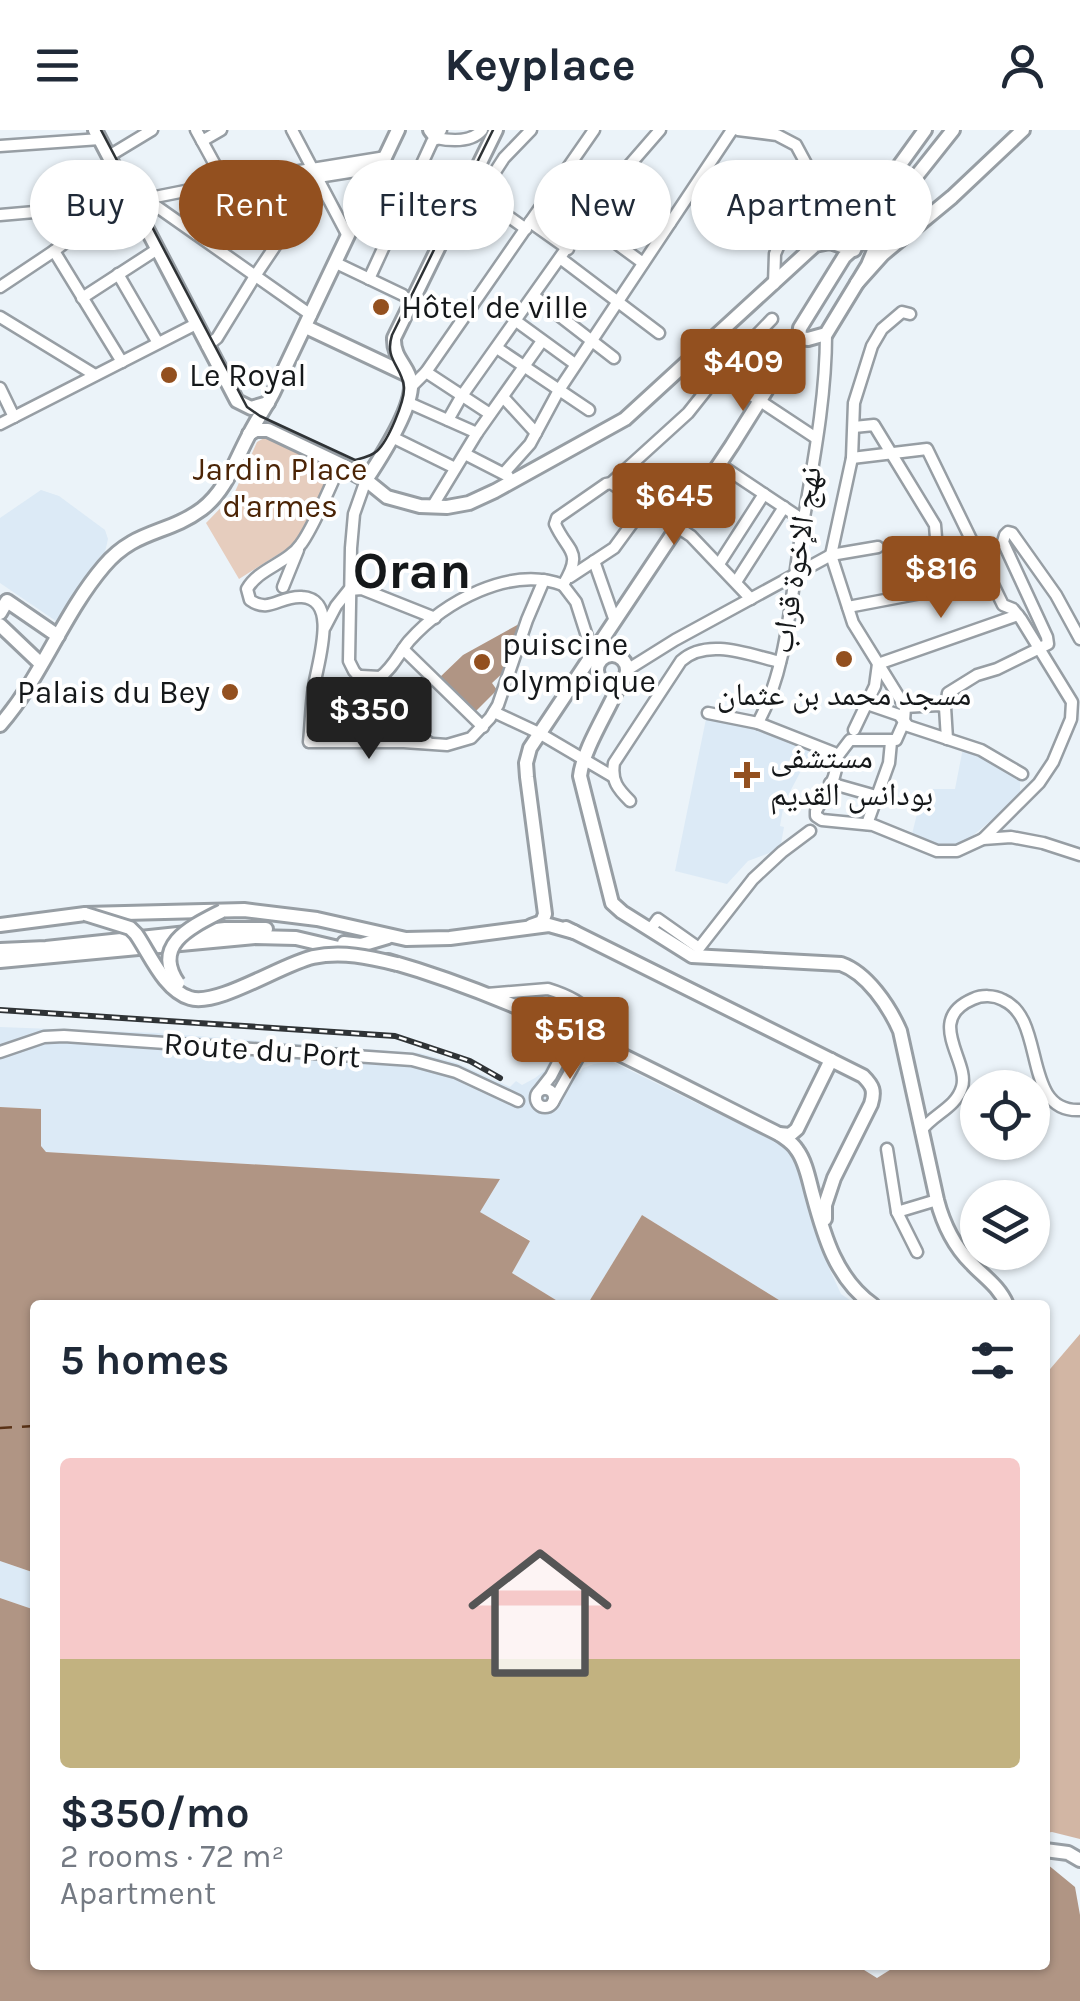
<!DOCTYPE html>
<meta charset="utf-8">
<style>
body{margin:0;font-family:Karla,"Noto Naskh Arabic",sans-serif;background:#f2f2f3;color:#1f2937;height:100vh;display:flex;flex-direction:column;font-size:38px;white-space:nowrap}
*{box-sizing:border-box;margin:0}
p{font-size:32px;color:#747a83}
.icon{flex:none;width:55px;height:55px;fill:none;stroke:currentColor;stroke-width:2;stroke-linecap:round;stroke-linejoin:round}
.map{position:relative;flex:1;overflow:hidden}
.drawer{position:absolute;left:30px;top:1170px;width:1020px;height:670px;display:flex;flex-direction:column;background:#fff;border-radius:10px;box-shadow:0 2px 8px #0004}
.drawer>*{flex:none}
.top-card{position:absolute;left:30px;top:30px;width:1020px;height:90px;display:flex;gap:20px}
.tools{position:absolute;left:960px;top:940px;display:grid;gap:20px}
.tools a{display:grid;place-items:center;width:90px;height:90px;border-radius:50%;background:#fff;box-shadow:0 2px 8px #0004;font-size:50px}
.price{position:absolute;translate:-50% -85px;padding:0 22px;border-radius:10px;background:#93501f;color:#fff;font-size:32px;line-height:65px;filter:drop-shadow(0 2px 5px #0008)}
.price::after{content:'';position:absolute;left:50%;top:60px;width:30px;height:22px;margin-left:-15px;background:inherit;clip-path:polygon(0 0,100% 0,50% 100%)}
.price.selected{background:#222;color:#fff}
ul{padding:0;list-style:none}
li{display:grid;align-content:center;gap:20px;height:530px;padding:0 30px}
li span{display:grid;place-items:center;height:310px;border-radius:10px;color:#555}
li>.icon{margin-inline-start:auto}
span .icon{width:180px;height:180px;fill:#fffc;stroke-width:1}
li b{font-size:42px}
h2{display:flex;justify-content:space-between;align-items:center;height:120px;padding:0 30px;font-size:42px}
.pill{padding:0 35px;border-radius:45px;background:#fff;box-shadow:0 2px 8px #0004;font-size:35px;line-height:90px}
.pill.selected{background:#93501f;color:#fff}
header{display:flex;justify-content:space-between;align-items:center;height:130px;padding:0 30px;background:#fff;font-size:45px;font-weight:700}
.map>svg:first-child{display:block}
.built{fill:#dceaf6}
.green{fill:#e6cdbe}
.forest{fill:#d2b6a4}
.water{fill:#b09584}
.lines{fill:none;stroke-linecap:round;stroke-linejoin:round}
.ferry{stroke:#5a3216;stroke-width:2.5;stroke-dasharray:12 10;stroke-linecap:butt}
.minor-casing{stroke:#979ea4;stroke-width:15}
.major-casing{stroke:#979ea4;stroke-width:18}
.minor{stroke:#fff;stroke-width:10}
.major{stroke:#fff;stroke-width:12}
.tram{stroke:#2f3336;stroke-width:2.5}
.rail-casing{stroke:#2f3336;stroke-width:6}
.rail{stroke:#fff;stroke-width:2.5;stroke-dasharray:8;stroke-linecap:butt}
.major-bridge-casing{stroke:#979ea4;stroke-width:18;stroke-linecap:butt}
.major-bridge{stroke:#fff;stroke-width:12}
.poi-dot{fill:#93501f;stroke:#fff;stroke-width:4}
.labels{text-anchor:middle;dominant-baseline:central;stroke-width:8;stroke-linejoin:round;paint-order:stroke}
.poi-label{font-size:32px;fill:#15181a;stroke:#fff;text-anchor:start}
.park-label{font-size:32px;fill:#4b2406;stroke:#fff}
.street-label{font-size:32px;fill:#15181a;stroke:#fff}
.town-label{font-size:52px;font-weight:bold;fill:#15181a;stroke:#fff}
</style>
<header><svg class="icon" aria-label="menu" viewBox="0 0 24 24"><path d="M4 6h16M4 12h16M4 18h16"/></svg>Keyplace<svg class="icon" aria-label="person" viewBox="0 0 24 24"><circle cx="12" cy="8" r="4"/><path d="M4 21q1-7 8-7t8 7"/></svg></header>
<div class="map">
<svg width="1080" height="1871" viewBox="0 0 1080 1871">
<rect width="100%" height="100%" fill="#ebf3f9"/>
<g class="built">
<path d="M41,360L59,366L105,400L108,409L105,422L56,491L0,453V388Z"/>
<path d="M706,589L789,607L813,618L784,673L780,696L784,697L780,719L748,731L727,754L675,741Z"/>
<path d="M963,618L977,622L1020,649V666L964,713L947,718L912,704L921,668L930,667V659H955Z"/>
<path d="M0,897L157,903L419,923L457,933L510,957L516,951L522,955L535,948L544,941L551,929L580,943L583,938L594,934L613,932L786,1017L800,1031L829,1138L841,1164L857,1175H787L642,1085L587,1175H564L512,1143L530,1110L479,1082L499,1049L46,1022L41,1017V979L0,977Z"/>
<path d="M0,1431L35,1443V1480L0,1468Z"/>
</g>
<path class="green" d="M266,307L335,337L298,412L239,449L206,393L234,364L257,312Z"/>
<path class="forest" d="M1080,1204V1709L1052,1702L1045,1703V1245Z"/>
<g class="water">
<path d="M519,494L521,499L507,539L492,553L497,560L476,581L439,548L463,525Z"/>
<path d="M0,977L41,979V1016L46,1022L500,1049L480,1082L530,1111L512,1143L564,1175H35V1443L0,1431Z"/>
<path d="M642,1085L787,1175H587Z"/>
<path d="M0,1468L35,1480V1835H856L877,1848L893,1838V1835H1045L1047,1734L1075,1757L1080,1785V1871H0Z"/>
</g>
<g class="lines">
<g class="ferry">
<path d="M557,1175L561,1173"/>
<path d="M0,1298L35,1296"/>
</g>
<defs>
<g id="minor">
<path d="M196,0L225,53"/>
<path d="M292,0L348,106"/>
<path d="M738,0L777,5L796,15L810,41L806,69L786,98L775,124L774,154"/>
<path d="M436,8C451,11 471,13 482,0"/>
<path d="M202,11L221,0"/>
<path d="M0,16L100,9"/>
<path d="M109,26L152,0"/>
<path d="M318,47L381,37"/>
<path d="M613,52L670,93"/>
<path d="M467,57L526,99"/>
<path d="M480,65L504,28L531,0"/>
<path d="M146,69L311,185"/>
<path d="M0,85L115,75L225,53L386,27"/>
<path d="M586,91L643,133"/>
<path d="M530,92L568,119"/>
<path d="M196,104L253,56L259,48"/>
<path d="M54,121L122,232"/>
<path d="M560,128L659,203"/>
<path d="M336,133L403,165"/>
<path d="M118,144L158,213"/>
<path d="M369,149L432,12L441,0"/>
<path d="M0,157L54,121L114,75"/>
<path d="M534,166L614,228"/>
<path d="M82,168L156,120"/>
<path d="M0,187L95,245"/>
<path d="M516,191L575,234"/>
<path d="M207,216L217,208L255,146L319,51"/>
<path d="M497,218L589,280"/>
<path d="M692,226L816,308"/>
<path d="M426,242L490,284"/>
<path d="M411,257L426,242L594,0"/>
<path d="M0,258L14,287"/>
<path d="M503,267L536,303"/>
<path d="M407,272L477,303"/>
<path d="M448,290L461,267L607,61L660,0"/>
<path d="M0,294L196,194"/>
<path d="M854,297L874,295L935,395L940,459"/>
<path d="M392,307L455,338"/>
<path d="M465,324L508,346"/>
<path d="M852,328L927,319L1003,475L1013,479L1021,489L1072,572L1071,589L1053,632L1039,653L983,709"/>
<path d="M719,334L803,390"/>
<path d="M340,336C329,358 315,395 301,414C287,434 259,438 247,459L250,470C269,484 281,465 302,467C340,469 317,534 314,557C311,575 311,594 309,612H404L447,615L471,608L490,588L498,575L527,490L544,450"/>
<path d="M504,343L530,314L559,260L732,0"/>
<path d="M366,350L354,384L351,418L349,531L354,541L401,593L428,612"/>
<path d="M611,353L691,406L751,469"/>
<path d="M432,377L477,303L542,211"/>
<path d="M594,431L615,491"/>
<path d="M719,434L764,364"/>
<path d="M570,447L614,418L644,377"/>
<path d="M736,452L784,377"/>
<path d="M563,455C584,420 568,423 555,394L557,388L606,354L611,353L688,283L719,244L772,189"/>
<path d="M563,455L576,472L593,525"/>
<path d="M283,457L298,420"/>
<path d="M349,460L362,459L435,488"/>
<path d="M848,477L990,450"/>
<path d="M325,497L336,476L348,461"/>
<path d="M403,519L483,597"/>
<path d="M627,540L675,510L831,425L878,417"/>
<path d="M361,546L380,547C393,538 399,523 409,511C444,472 510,435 563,455"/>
<path d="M867,574L899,585L908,596L981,620L1022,644"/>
<path d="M939,575L947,570L948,563L977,545L997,539L1048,514L1047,507L1003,412L1005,405L1008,402L1012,403L1056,465L1080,509"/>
<path d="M905,577L939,575L945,577L947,609"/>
<path d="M494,582L539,603L612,646"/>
<path d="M708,583L758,593L834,623C843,641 825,664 816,681V686L822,690L873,695L937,721H957L983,709L1011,707L1043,713L1080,725"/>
<path d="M758,593C787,538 790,473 800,412C811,343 826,274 826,204"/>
<path d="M854,600L875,556L878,534L1018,485"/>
<path d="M837,627L850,610H896L904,592L905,577L853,493L831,425L852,328L854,273L872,216L882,199L902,182L910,184"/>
<path d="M830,653L876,666"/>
<path d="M630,671C618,659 611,651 614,633L681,531C707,507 750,525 780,532"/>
<path d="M867,694L889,633L891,612"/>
<path d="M650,800L658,789L699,818L753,749L782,722L810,701"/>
<path d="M487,864L548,859C561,863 581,871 588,882L579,905"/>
<path d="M0,922L44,907L64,906L412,930L456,942L518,971"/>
<circle cx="545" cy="968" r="9"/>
<path d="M540,960L551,946L574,902"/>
<path d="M553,972L588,910"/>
<path d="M921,1001C933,984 956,978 962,957C970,931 924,890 973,869C982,865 994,865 1003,870C1047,889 1021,983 1080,980"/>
<path d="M887,1019L897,1082L917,1122"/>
<path d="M897,1082L937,1070"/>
</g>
<g id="major">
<path d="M95,0L237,271L251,278L268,273"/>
<path d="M430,0L436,8"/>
<path d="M835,113L847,108L925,0"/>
<path d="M857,153L883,124L952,67L1023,0"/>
<path d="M306,197L408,245"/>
<path d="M799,208L808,209L826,204L868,135L887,89"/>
<path d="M249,304L256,300H268L348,338"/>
<path d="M340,336L366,350L387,367L420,376L447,377L469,373L495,361L625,289L815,115L830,112L854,120"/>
<path d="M366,350C380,329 413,278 411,253C409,236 393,229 394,208L496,0"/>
<path d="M0,483L7,471L58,506"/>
<path d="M0,495L41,534"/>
<circle cx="612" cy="540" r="15"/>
<path d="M620,553C609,580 583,619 580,646L612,773L622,782L692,826L841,834C867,843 889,876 900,901L937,1070C943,1093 954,1116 971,1133C984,1147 999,1156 1007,1175"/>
<path d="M0,595C42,547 63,484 104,436C135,399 167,405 202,379C227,360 235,330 250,303C257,289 266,277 273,263L398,0"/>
<path d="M0,795L85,784L244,780L317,789L406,809L450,808L549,795L574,802"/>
<path d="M531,796L542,792L545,784L527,647L526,633L530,618L732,315L799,208L800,198L844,127L863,110L895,73L953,0"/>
<path d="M566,798L863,946C873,956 875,961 871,974L834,1048L825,1075V1089"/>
<path d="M344,813L361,815L388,807"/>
<path d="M0,820L46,818L225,799H266"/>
<path d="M0,831L255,807L296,808L360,823"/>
<path d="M388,831C526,870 652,941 779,1004C786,1009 793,1013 797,1020C806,1032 809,1051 813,1065C824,1106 836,1149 873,1175"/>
<path d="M779,1004L790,1005L797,999L831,930"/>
<path d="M1045,1720L1068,1723L1080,1730"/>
</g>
</defs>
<use href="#minor" class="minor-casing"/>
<use href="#major" class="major-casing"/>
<use href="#minor" class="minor"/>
<use href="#major" class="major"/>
<path class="tram" d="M101,0L247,277L260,286L355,330C363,328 370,327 377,321C388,311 405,271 404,257C402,236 384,230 392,205L493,0"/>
<defs>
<path id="rail" d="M0,880L395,906L470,931L500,948"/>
</defs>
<use href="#rail" class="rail-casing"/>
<use href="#rail" class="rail"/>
<defs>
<g id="major-bridge">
<path d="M85,784L130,798L136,804C150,824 164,860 190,868C217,877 282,834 313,827C342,821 369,827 397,834"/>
<path d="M178,853C151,814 193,796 222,781"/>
</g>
</defs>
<use href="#major-bridge" class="major-bridge-casing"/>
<use href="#major-bridge" class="major-bridge"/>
</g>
<g class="poi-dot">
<circle cx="381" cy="177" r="10"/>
<circle cx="169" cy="245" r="10"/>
<circle cx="844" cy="529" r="10"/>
<circle cx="482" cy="532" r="10"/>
<circle cx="230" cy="562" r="10"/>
<path d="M742 630h10v10h10v10h-10v10h-10v-10h-10v-10h10z"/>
</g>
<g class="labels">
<g class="poi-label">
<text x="401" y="177">Hôtel de ville</text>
<text x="189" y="245">Le Royal</text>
<text x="502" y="514">puiscine<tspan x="502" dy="37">olympique</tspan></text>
<text x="210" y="562" text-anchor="end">Palais du Bey</text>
<text x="844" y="564" text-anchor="middle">مسجد محمد بن عثمان</text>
<text x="770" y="627">مستشفى<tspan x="770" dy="37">بودانس القديم</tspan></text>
</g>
<g class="park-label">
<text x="280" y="339">Jardin Place<tspan x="280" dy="37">d'armes</tspan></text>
</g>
<g class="street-label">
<text transform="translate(796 430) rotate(-81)">نهج الإخوة قراب</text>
<text transform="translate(262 920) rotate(4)">Route du Port</text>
</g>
<g class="town-label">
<text x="412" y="440">Oran</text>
</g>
</g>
</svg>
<div class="tools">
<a><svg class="icon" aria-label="locate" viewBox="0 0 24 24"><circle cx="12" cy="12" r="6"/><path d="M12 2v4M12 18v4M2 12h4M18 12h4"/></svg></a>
<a><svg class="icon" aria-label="layers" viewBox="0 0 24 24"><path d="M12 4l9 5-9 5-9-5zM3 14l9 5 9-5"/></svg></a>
</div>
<b class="price" style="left:743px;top:284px">$409</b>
<b class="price" style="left:674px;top:418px">$645</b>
<b class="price" style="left:941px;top:491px">$816</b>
<b class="price selected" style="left:369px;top:632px">$350</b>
<b class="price" style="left:570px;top:952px">$518</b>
<div class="top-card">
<a class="pill">Buy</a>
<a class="pill selected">Rent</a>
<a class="pill">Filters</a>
<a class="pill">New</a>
<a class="pill">Apartment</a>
</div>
<section class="drawer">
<h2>5 homes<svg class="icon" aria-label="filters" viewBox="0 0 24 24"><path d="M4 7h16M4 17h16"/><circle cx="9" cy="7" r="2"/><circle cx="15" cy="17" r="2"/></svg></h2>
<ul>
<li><span style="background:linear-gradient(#f6c9c9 65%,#c2b280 0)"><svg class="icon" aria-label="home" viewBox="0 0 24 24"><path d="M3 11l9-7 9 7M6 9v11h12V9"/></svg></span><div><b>$350/mo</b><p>2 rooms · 72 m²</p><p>Apartment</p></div></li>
</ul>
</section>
</div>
